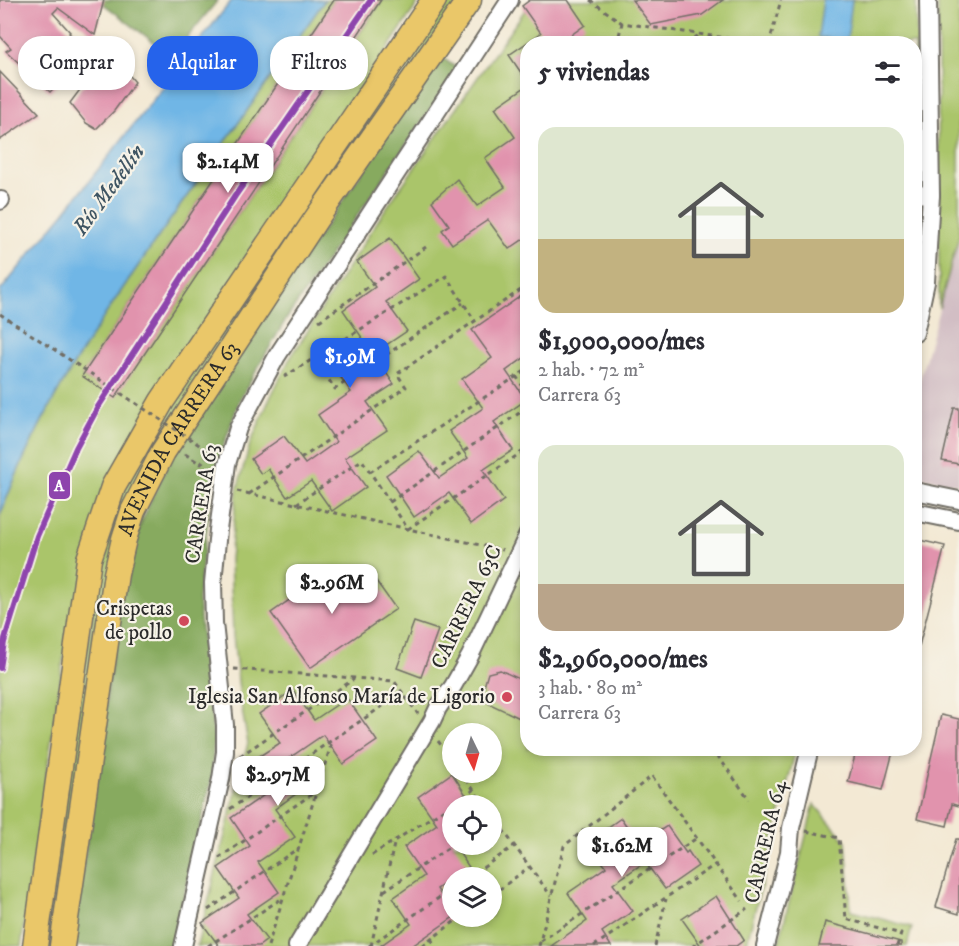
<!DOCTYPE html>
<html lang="es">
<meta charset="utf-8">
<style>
body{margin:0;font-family:"IM FELL DW Pica",serif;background:#f7f7f7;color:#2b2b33;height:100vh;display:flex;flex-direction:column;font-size:22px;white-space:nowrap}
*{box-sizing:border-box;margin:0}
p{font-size:20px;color:#7c7c81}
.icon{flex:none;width:33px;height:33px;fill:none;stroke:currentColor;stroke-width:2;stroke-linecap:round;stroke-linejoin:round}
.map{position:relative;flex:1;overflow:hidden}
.panel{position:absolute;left:520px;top:36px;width:402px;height:720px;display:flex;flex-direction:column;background:#fff;border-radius:24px;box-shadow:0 3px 9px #0003}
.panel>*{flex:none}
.guide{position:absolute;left:18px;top:36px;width:412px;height:54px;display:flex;gap:12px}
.needle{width:39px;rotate:175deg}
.controls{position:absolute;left:442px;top:723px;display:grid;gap:12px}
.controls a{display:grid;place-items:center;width:60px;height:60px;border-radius:50%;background:#fff;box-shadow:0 3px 9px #0003;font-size:30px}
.price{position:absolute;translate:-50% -51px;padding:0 14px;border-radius:12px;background:#fff;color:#222;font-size:20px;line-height:39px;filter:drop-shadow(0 2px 3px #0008)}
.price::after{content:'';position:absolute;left:50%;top:36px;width:18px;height:14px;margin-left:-9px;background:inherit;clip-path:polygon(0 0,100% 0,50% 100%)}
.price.on{background:#2563eb;color:#fff}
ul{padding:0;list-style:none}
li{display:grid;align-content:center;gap:12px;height:318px;padding:0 18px}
li span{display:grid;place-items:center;height:186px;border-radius:18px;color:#555}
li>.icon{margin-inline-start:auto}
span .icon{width:108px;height:108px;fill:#fffc;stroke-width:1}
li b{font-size:26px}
h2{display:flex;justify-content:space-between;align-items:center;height:72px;padding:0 18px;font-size:26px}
.pill{padding:0 21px;border-radius:24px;background:#fff;box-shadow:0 3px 9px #0003;font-size:21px;line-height:54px}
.pill.on{background:#2563eb;color:#fff}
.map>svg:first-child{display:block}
.industrial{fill:#d2bec4}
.green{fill:#aac56b;stroke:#6a784b;stroke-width:1.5;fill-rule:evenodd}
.forest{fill:#87aa5f;stroke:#596a45;stroke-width:1.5}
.water{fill:#6fb6e6;stroke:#4d7088;stroke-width:1.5}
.building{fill:#e193ad}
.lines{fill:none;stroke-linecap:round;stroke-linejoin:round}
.minor-casing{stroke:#716e66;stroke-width:20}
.highway-casing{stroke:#716e66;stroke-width:27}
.path{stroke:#716e66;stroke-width:3;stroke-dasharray:4.5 4.5;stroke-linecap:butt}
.minor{stroke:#fff;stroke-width:16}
.highway{stroke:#eac769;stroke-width:24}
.path-bridge{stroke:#716e66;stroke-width:3;stroke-dasharray:4.5 4.5;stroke-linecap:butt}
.metro-1-casing{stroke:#f7f3e8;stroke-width:10}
.metro-1{stroke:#8e44ad;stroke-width:6}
.poi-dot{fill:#d1495b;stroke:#f7f3e8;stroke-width:2}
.labels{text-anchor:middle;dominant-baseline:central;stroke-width:4.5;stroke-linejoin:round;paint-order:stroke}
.street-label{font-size:21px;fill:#2b2b2b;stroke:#f7f3e8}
.poi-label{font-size:21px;fill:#2b2b2b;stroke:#f7f3e8;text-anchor:end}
.water-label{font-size:22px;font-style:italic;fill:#3f5563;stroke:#f7f3e8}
.line-badge{stroke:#f7f3e8;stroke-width:2}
.badge-label{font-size:16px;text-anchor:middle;font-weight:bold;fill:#fff}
</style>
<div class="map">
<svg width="959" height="946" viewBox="0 0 959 946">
<rect width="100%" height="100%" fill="#f7f3e8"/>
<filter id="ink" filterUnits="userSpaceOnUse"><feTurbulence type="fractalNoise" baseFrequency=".0167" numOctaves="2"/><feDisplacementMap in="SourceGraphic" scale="12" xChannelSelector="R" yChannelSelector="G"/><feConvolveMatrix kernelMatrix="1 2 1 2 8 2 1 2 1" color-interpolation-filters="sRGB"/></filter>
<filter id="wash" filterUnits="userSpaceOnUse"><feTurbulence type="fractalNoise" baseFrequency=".008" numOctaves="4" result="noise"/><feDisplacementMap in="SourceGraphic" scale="24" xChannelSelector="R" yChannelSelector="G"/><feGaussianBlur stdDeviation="1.35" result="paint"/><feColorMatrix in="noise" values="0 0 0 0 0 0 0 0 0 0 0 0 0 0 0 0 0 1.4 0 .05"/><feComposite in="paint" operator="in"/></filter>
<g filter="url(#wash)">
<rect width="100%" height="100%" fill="#f3e9d4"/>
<path class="industrial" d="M959,236V485L915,476V397Z"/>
<g class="green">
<path d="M325,0H334L82,376L115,397L382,0H420L140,422L68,628L21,946H0V516C40,405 108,308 175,213C225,142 275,71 325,0Z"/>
<path d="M444,0H460L155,452L54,946H41L105,533L145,442Z"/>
<path d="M532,0H916L920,185L917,276L915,284V44H528V748L796,749L746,946H197L248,743L240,699L233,635L230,559L237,490L250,444L269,400L289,360L382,214ZM453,734H492V772H453ZM453,806H492V844H453ZM453,878H492V916H453Z"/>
<path d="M938,0H959V236L939,308Z"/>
<path d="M814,804L846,841L851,911L912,927L907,946H778Z"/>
</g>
<g class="forest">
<path d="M102,0H218L172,56L101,2Z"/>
<path d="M440,56L458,69L285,321L240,399L213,476L198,600L214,739L212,778L172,946H72L123,583L134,542L151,500L175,450Z"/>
</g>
<g class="water">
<path d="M232,0H325C275,71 225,142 175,213C108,308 40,405 0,516V291L63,214Z"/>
<path d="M823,0H852L847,41L818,37Z"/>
</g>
<g id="blocks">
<g class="building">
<path d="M0,0H104L95,35L58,8L53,13L70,32L69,33L88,52L50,92L6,51L11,48L0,36Z"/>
<path d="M334,0H381L115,398L82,376Z"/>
<path d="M530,0H568L585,25L558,44H528V83L509,55L541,33L522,6Z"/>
<path d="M632,0H723L702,15L651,25Z"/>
<path d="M109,51L135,82L114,111L96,129L86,123L70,103Z"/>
<path d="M0,72L39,113L0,140Z"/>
<path d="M528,85V236L509,249L488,220L452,244L442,230L449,225L432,201L457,179L477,206L505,187L485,158L515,137L495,108Z"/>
<path d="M390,238L419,279L386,302L407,331L373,354L394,384L367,402L387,430L345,458L366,487L332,511L311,481L287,497L268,469L261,474L251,459L284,436L305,464L336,442L318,415L351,392L330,362L363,339L343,310L375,287L357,262Z"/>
<path d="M528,291V355L506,371L526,400L494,422L513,450L483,470L504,500L471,524L449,493L414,517L386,475L419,451L439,478L468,458L449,431L483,408L462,379L492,358L472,330Z"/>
<path d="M954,408H959V464L942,461Z"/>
<path d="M915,539L945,546L919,646L915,645Z"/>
<path d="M369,571L396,609L310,668L271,613L329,572L342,590Z"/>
<path d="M414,622L438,630L421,677L397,668Z"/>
<path d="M500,670L528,683V722L488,703L483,690L488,673Z"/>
<path d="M293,690L314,720L347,698L377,741L343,764L323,735L288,759L307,786L275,809L295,837L258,862L279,892L247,914L267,940L259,946H219L202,923L239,898L218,868L250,846L231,818L267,793L247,764L280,743L259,714Z"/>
<path d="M941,715L959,719V806L952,804L947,826L917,819Z"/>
<path d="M857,748H894L883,790L848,782Z"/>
<path d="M452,773L473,806H453V844L469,867L437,889L455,916L412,946H380L411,924L393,898L424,876L404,847L437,824L418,797Z"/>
<path d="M621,818L639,844L667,826L686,853L688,851L698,866L665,889L645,862L613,884L633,911L602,932L611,946H551L587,921L568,893L606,867L587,842Z"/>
<path d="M956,839H959V914L936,907Z"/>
<path d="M716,896L744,940L736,946H701L682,919Z"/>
<path d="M825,922L901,942V946H819Z"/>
</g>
</g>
</g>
<g filter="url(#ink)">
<use href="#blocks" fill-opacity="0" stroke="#716e66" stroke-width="1.5"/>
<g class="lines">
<defs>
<g id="minor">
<path d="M915,194L931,195"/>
<path d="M0,201L1,200"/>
<path d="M915,333L926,282L931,195L928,0"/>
<path d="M915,491L959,500"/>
<path d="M915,512L959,521"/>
<path d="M183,946L221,779L225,752V725L214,623L213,583L218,530L227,464L238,428L277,356L510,0"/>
<path d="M297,946L432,721L438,708L453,686L470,656L528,534"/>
<path d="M765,946L789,852L791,828L810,748"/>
</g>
<g id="highway">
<path d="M35,946L89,559L113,487L162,401L434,0"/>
<path id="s1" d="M62,946L116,574L124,539L133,511L163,452L316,219L469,0"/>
</g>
</defs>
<use href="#minor" class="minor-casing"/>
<use href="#highway" class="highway-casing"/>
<g class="path">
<path d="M590,0L622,23L767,44"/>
<path d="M617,44L622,23"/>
<path d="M687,44L700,34"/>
<path d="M769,44L781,0"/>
<path d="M319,321L426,247"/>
<path d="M314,358L335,389L463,303"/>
<path d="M516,376L528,394"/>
<path d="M284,377L446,276L475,321"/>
<path d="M185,454L201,464L210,452L213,454"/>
<path d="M370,472L528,369"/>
<path d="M237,491L503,550"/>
<path d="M249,494L406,387L397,374L528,285"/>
<path d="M390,502L528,407"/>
<path d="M296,504L362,460L408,529L528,448"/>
<path d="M234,669L394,681L418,714"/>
<path d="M438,741L453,761"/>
<path d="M712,748L749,799"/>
<path d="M240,756L354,679"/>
<path d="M461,772L485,806"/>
<path d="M230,809L402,693"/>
<path d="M492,815L551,896"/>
<path d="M806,831L839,838L846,919L901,934L897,946"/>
<path d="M372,855L474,790"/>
<path d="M219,858L315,792"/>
<path d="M468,878L514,846"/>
<path d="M384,891L454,844"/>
<path d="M492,895L529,867"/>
<path d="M208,910L297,849"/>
<path d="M431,939L436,946"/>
<path d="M541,941L697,838"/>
<path d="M208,946L281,899"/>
<path d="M268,946L332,742"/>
<path d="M369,946L453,888"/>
<path d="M371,946L395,840"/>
<path d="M422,946L462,916"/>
<path d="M539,946L564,846L652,776L742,901"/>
<path d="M594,946L716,864"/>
<path d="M655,946L666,899"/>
<path d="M693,946L747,909"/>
</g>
<use href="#minor" class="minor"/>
<use href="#highway" class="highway"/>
<path class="path-bridge" d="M0,314L210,452"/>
<defs>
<path id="metro-1" d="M0,668L4,642L37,536L76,448L98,407L235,196L371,0"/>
</defs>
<use href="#metro-1" class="metro-1-casing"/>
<use href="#metro-1" class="metro-1"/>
</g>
</g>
<g class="poi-dot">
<circle cx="184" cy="621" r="6"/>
<circle cx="507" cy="697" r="6"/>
</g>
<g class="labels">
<g class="street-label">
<text stroke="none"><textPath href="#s1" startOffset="526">AVENIDA CARRERA 63</textPath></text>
<text transform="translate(202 504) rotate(-81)">CARRERA 63</text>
<text transform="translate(467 607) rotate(-64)">CARRERA 63C</text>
<text transform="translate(766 842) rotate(-77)">CARRERA 64</text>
</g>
<g class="poi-label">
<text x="172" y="609">Crispetas<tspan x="172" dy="24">de pollo</tspan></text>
<text x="495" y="697">Iglesia San Alfonso María de Ligorio</text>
</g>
<g class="water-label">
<text transform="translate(109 190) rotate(-54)">Río Medellín</text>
</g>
</g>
<rect class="line-badge" x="48" y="471" width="23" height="29" rx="6" fill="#8e44ad"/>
<g class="badge-label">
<text x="59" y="491">A</text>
</g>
</svg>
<div class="controls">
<a><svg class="needle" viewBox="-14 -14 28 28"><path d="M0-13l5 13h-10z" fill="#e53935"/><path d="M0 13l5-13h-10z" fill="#7c7c81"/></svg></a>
<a><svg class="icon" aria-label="locate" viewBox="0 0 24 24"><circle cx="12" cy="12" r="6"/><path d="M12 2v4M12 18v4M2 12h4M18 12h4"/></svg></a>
<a><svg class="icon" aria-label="layers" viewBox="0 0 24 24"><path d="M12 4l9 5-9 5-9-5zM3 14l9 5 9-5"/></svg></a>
</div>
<b class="price" style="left:228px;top:194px">$2.14M</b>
<b class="price on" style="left:350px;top:389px">$1.9M</b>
<b class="price" style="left:332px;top:615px">$2.96M</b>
<b class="price" style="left:278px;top:807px">$2.97M</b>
<b class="price" style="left:622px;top:878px">$1.62M</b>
<div class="guide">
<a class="pill">Comprar</a>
<a class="pill on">Alquilar</a>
<a class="pill">Filtros</a>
</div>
<section class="panel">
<h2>5 viviendas<svg class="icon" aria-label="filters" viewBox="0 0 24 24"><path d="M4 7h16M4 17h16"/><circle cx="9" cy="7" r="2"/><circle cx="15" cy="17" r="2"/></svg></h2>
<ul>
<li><span style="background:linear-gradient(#dfe7d0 60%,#c2b280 0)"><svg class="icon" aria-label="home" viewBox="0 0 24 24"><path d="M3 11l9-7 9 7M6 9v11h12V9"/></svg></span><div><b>$1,900,000/mes</b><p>2 hab. · 72 m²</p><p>Carrera 63</p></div></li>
<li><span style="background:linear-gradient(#dfe7d0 75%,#b9a48a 0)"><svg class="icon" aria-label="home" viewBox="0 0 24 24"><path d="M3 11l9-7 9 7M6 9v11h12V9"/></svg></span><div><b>$2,960,000/mes</b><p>3 hab. · 80 m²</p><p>Carrera 63</p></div></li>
</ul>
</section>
</div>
